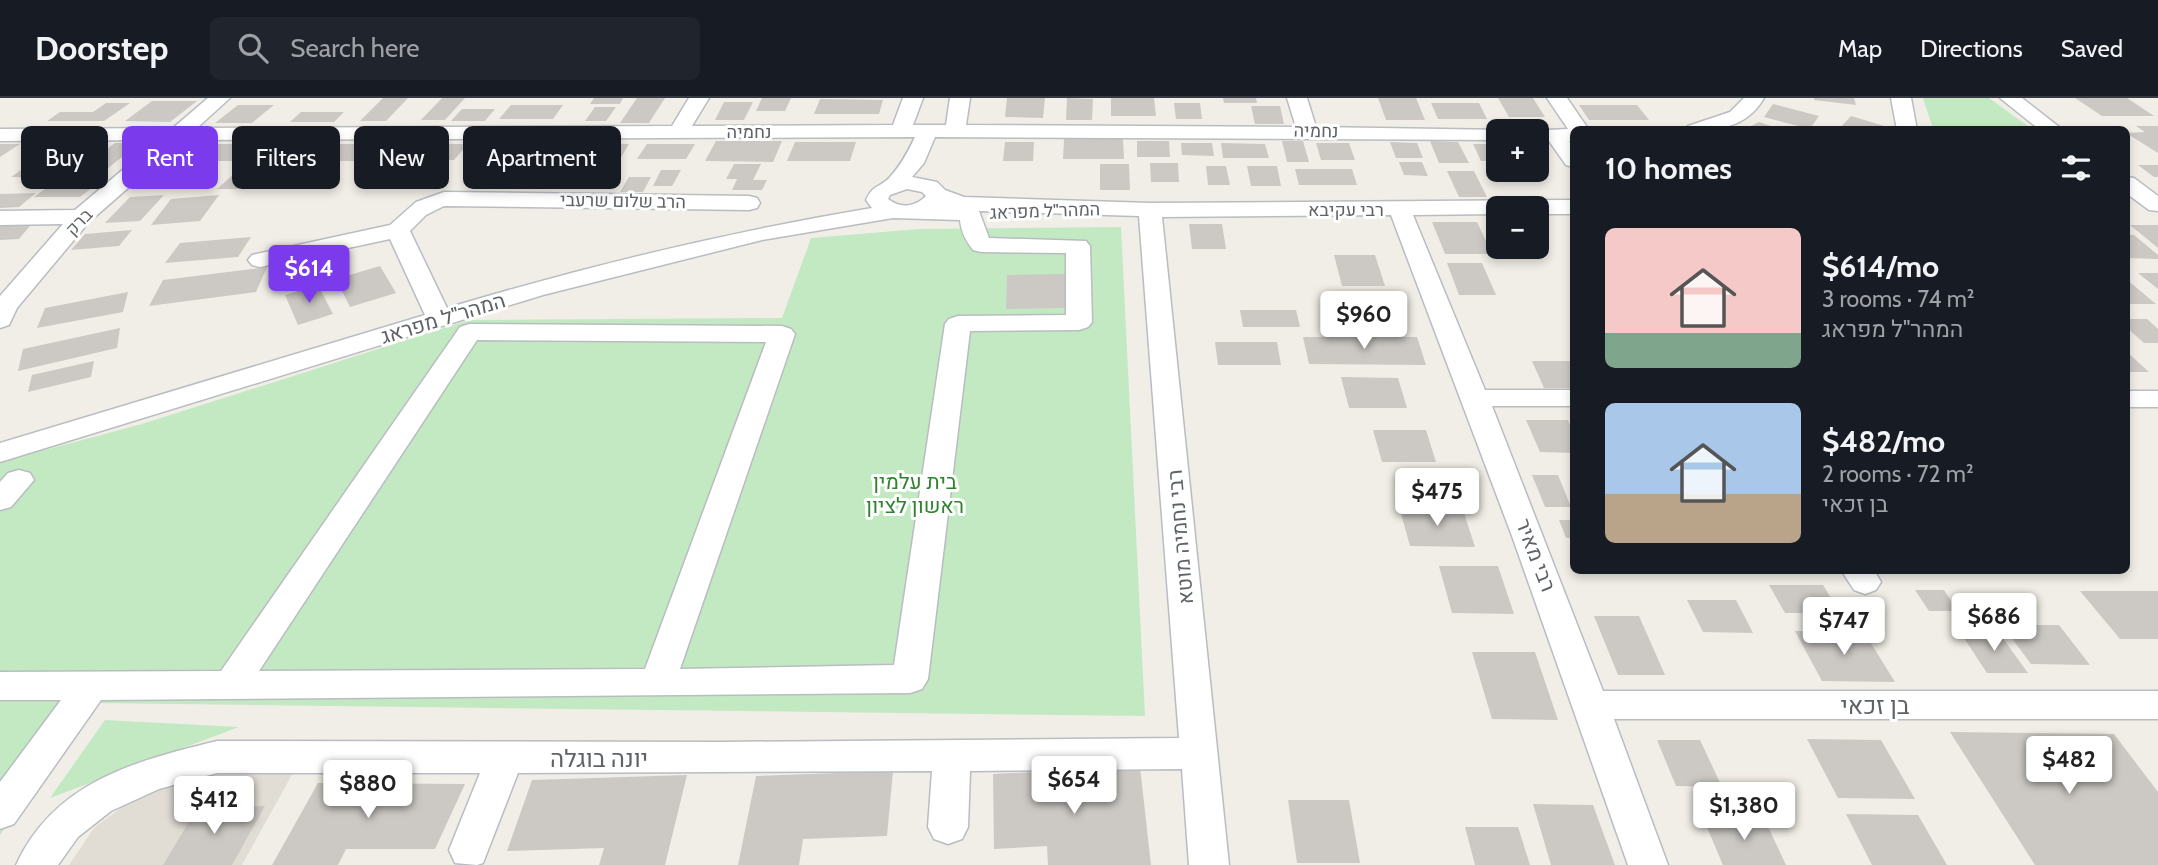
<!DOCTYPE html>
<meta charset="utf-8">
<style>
body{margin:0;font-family:Cabin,Heebo,sans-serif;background:#20242c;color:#f1f3f6;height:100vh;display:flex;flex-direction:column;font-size:26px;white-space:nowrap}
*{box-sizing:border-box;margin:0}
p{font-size:23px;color:#9ea1a6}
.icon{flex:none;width:38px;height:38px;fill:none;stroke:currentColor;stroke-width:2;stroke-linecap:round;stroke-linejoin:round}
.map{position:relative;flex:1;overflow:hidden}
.side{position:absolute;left:1570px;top:28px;width:560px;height:448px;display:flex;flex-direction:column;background:#171b24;border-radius:10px;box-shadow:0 4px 10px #0003}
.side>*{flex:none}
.guide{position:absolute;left:21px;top:28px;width:665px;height:63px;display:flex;gap:14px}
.buttons{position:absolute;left:1486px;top:21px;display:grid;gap:14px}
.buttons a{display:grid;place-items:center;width:63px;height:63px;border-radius:10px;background:#171b24;box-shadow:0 4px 10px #0003;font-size:35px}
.price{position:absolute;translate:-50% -60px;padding:0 16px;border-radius:7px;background:#fff;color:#222;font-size:23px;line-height:46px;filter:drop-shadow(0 2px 4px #0008)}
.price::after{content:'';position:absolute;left:50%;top:42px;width:21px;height:16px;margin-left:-10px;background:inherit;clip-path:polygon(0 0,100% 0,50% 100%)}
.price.on{background:#7c3aed;color:#fff}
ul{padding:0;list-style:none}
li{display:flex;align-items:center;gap:21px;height:175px;padding:0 35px}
li span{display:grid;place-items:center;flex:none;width:196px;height:140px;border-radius:10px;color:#555}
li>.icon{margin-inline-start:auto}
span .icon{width:84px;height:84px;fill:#fffc;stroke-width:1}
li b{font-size:30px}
h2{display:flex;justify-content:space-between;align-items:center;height:84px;padding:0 35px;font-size:30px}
.tag{padding:0 24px;border-radius:10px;background:#171b24;box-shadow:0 4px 10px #0003;font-size:24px;line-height:63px}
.tag.on{background:#7c3aed;color:#fff}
header{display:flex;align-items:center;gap:42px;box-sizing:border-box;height:98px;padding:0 35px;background:#171b24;border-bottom:2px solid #363941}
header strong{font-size:33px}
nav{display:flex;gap:38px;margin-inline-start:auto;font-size:24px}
.search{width:490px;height:63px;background:#20242c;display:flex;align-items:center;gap:18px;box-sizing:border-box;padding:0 24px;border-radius:10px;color:#9ea1a6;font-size:26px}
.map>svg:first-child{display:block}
.education{fill:#e1ddd5}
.green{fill:#c3e9c2}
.building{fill:#ccc9c4}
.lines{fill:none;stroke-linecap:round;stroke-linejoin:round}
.minor-casing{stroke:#b9bcc1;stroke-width:3}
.minor{fill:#fff;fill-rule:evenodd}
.labels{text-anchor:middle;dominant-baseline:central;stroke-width:6;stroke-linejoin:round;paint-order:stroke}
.far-street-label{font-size:18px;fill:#5e6368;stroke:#fff}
.street-label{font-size:21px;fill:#5e6368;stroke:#fff}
.park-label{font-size:21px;fill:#308431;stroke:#fff}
.near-street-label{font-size:24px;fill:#5e6368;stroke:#fff}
</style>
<header>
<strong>Doorstep</strong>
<div class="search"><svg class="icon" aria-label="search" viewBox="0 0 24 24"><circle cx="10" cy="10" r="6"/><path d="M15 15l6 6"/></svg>Search here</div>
<nav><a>Map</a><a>Directions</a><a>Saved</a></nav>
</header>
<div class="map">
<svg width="2158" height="767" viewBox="0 0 2158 767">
<rect width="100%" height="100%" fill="#f1eee7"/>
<path class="education" d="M210,673H294L242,767H69L94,730L147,690Z"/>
<g class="green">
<path d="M1923,0H1989L2032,31H1933Z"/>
<path d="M1121,129L1145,618L93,605L0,737V364L142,326L469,222L782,220L811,140L919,131Z"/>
<path d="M105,622L239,629L50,700Z"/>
</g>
<g class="building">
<path d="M383,0H408L386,23H360Z"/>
<path d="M442,0H465L445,22H421Z"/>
<path d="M594,0H623L620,6H590Z"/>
<path d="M637,0H665L649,25H620Z"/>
<path d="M762,0H791L785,13H756Z"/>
<path d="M1007,0H1045L1043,20L1005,19Z"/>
<path d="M1067,0L1093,1L1092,22H1066Z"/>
<path d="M1111,0H1154L1156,18H1111Z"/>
<path d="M1223,0H1256L1257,5H1224Z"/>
<path d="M1378,0H1416L1425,22H1386Z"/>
<path d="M1498,0H1533L1545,19H1509Z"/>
<path d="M1814,0H1854L1856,7L1814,2Z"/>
<path d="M2075,0H2127L2154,18H2102Z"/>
<path d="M820,1L883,2L879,16H814Z"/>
<path d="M152,3H197L170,24L125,23Z"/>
<path d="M724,4H753L744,22H715Z"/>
<path d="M106,5H130L104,23H47L60,14H93Z"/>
<path d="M1174,5H1200L1202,21H1176Z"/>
<path d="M1431,5H1479L1487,21H1438Z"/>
<path d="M1773,6L1819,18L1810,31L1764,19Z"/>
<path d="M238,7H274L252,25H215Z"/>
<path d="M511,7H563L553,21H499Z"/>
<path d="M1579,7H1637L1649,22H1589Z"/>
<path d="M1251,8H1280L1284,26H1255Z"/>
<path d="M595,9H616L606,23H585Z"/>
<path d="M462,11H495L485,23H451Z"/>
<path d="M301,14H344L334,24H290Z"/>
<path d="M1851,18L1891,30L1838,32Z"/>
<path d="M1759,24L1780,31V32H1744Z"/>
<path d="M2136,28H2158V55L2126,35L2145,34Z"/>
<path d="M1064,41H1123L1124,61H1063Z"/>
<path d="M716,43H782L773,64L705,63Z"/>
<path d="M1137,43H1169L1170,59H1137Z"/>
<path d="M1282,43H1303L1309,64H1287Z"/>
<path d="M1430,43L1458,44L1469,65H1439Z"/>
<path d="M187,44H210L188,62H164Z"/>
<path d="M281,44L318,45L300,62H262Z"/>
<path d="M388,44H407L386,67H367Z"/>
<path d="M795,44H856L850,63H787Z"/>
<path d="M1005,44H1034L1033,63H1003Z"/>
<path d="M1390,44L1417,45L1423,60H1396Z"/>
<path d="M115,45H140L103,74L77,73Z"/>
<path d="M487,45H554L538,66H470Z"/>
<path d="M572,45L629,46L620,61L561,60Z"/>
<path d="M1181,45H1212L1214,58L1182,57Z"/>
<path d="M1221,45L1265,46L1269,60H1223Z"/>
<path d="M1316,45H1349L1355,62H1321Z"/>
<path d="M0,46H20L0,59Z"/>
<path d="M58,46H89L44,80L11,79Z"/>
<path d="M215,46H255L236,63H195Z"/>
<path d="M336,46H374L357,63H318Z"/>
<path d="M417,46H468L454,62H402Z"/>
<path d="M647,46H695L686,61H637Z"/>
<path d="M1473,46H1498V63H1481Z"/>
<path d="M36,48H52L42,55H25Z"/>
<path d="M1399,64H1422L1428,78L1404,77Z"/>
<path d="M1150,65H1178L1179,84H1151Z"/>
<path d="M734,66H761L753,82H767L762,92H732L737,81H726Z"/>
<path d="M1100,66H1129L1130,92H1100Z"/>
<path d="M274,67L305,68L290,82H259Z"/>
<path d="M2138,67H2158V79H2154Z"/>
<path d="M1206,68H1226L1230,87H1208Z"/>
<path d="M1247,68H1277L1281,88H1251Z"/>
<path d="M1295,71H1352L1357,87H1299Z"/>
<path d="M151,72H184L166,87H132Z"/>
<path d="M661,72H681L672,88H653Z"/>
<path d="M547,73H575L564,90H535Z"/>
<path d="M1447,73H1474L1487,99H1459Z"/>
<path d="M236,74H261L243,91H217Z"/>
<path d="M61,79H106L80,99H34Z"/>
<path d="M629,79H651L643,94H620Z"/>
<path d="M36,95L19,109L0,110V96Z"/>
<path d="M164,97L140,123L105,125L130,99Z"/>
<path d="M219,97L200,123L151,127L171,101Z"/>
<path d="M34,123L19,141L0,142V126Z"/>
<path d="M1432,124H1477L1492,156H1445Z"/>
<path d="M1189,126H1222L1226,151H1192Z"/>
<path d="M2130,127H2158V150Z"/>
<path d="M132,132L119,148L71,152L85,136Z"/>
<path d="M2126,137H2134L2158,157V161L2126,160Z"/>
<path d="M251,139L238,159L165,165L180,145Z"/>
<path d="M1536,142L1545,158H1506L1502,149H1536Z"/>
<path d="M1334,157H1375L1385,188H1342Z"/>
<path d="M1447,165H1482L1496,197H1459Z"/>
<path d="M380,168L396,195L350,209L336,181Z"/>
<path d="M267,169L256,194L149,208L163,182Z"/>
<path d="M2138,175H2158V191Z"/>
<path d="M1068,176L1069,210L1006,211L1007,177Z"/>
<path d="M2126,181L2156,206H2126Z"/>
<path d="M318,187L333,216L298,227L285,197Z"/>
<path d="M128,194L123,214L37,230L45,210Z"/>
<path d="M1240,212H1296L1300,229H1243Z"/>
<path d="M2126,221H2147L2158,231V245H2144L2126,229Z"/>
<path d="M120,230L117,250L18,273L23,251Z"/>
<path d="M1303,239H1417L1426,267L1309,266Z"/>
<path d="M1215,244H1277L1281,267H1218Z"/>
<path d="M2126,253L2149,274H2126Z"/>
<path d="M94,263L91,279L28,294L32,277Z"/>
<path d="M1532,263H1570L1573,269V290H1544Z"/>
<path d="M1341,279L1398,280L1407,310H1349Z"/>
<path d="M1526,322H1568L1573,335V355L1540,354Z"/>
<path d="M1373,332H1426L1436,364H1382Z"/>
<path d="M1532,377H1558L1571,409H1545Z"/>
<path d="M1400,412H1463L1475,449L1410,448Z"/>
<path d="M1559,422H1573V440H1566Z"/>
<path d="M1439,468H1498L1514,516L1452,515Z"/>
<path d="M1769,487H1823L1840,515H1785Z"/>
<path d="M1915,492H1944L1958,513H1929Z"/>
<path d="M2080,493H2158V541H2120Z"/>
<path d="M1687,502H1736L1753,535L1703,534Z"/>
<path d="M1594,518H1639L1665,577H1618Z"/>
<path d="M2002,527H2059L2090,567L2031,566Z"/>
<path d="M1795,533L1864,534L1895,584L1822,583Z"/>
<path d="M1960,534L1999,535L2028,575H1987Z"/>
<path d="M1472,554H1535L1558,622L1492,621Z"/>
<path d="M1950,634L2114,636L2158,694V767H2035Z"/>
<path d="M1807,641L1881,642L1915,701L1838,700Z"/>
<path d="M1657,642H1700L1722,689L1676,688Z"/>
<path d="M1140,669L1151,767H1048L1047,748L994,751L993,676Z"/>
<path d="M893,673L887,738L803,741L799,767H738L756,678Z"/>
<path d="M687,677L665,767H599L604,750L507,753L532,682Z"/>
<path d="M318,685L465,686L435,751H346L338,767H272Z"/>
<path d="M1288,702H1349L1360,765H1297Z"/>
<path d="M1533,706L1593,707L1615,767H1551Z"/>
<path d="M265,708L232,767H163L197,710Z"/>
<path d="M1846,716L1918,717L1947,767H1872Z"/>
<path d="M1703,720H1764L1786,767H1723Z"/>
<path d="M1465,729H1518L1530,767H1475Z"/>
</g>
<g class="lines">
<defs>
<g id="minor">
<path d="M208,0H230L197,30L672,28L689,0H709L692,28L893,27L903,0H923L913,27H946L950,0H970L966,27L1296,29L1287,0H1307L1316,29L1505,32L1498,33V42L935,39L924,65L912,79L937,84L945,92L964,99L1150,105L1573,102V116H1536V110H1498V116L1413,117L1485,292H1573V308H1492L1603,593H2158V621H1614L1668,767H1628L1512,438L1391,117L1162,119L1229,767H1189L1182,671L970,673L968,729L962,741L948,746L934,741L928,729L932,673L518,675L483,765L477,767L455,765L449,752L480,675H217L159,691L111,713L78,739L58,767H16C54,684 135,663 217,643L721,644L1179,640L1139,118L979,113L989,140L1086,143L1090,148L1092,224L1088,229L1079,232L970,233L928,581L922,591L910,595L101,602L14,726L0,731V684L61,602H0V574L221,573L460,229L469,226L782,228L791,231L795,236L680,571L894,567L945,226L949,221L958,218L1066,217V155L981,154L973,152C966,143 961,134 960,122L893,120L762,142L543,197L0,364V345L425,217L390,141L260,169L252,167L248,162L252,157L390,127L416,104L444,94L749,98L757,100L760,105L757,110L749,112L444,108L426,117L410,133L447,210C587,168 728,134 872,110L866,102C873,86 880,90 890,79C901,67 908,54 915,39L183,42L89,124L17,210L9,227L0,230V198L63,126L0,127V113L75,112L158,42L0,43V31L173,30ZM907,91L922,94L926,98C915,109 901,111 888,101L890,97ZM477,242L766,244L645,571L259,573Z"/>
<path d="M1547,0H1567L1589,32H1573V43H1569L1573,48V69L1566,67L1549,43H1536V33H1528L1568,31Z"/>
<path d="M1744,0H1764C1746,31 1717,32 1685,32L1688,28L1730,14Z"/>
<path d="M1891,0H1911L1917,32H1897Z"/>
<path d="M2000,0H2022L2063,32H2040Z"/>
<path d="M2126,79L2134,80L2158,98V113L2149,112L2126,95Z"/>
<rect x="2126" y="293" width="32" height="16"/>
<path d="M19,372L30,375L34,382L11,409L0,412V384L8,375Z"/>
<path d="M1841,472H1874L1881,484L1876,492L1865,496L1854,492Z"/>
</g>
</defs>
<use href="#minor" class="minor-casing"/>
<use href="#minor" class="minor"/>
</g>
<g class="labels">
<g class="far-street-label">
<text transform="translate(1316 33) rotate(1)">נחמיה</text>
<text x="749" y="34">נחמיה</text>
<text transform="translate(623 103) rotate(1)">הרב שלום שרעבי</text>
<text x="1346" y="112">רבי עקיבא</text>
<text transform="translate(1045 113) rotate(-2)">המהר"ל מפראג</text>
<text transform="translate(79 124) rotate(-46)">ברק</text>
</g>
<g class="street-label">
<text transform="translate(443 220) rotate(-17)">המהר"ל מפראג</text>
<text transform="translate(1180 439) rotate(-95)">רבי נחמיה מוטא</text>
<text transform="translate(1536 457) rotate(69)">רבי מאיר</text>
</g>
<g class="park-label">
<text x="915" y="383">בית עלמין<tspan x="915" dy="24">ראשון לציון</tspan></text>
</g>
<g class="near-street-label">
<text x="1875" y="607">בן זכאי</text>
<text x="599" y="660">יונה בוגלה</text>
</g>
</g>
</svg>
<div class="buttons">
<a>+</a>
<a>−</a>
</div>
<b class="price on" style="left:309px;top:207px">$614</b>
<b class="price" style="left:1364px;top:253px">$960</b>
<b class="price" style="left:1437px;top:430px">$475</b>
<b class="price" style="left:1994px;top:555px">$686</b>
<b class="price" style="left:1844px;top:559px">$747</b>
<b class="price" style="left:2069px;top:698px">$482</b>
<b class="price" style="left:1074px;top:718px">$654</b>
<b class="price" style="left:368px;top:722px">$880</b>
<b class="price" style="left:214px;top:738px">$412</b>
<b class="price" style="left:1744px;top:744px">$1,380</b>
<div class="guide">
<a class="tag">Buy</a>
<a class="tag on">Rent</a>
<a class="tag">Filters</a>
<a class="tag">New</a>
<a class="tag">Apartment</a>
</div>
<section class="side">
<h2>10 homes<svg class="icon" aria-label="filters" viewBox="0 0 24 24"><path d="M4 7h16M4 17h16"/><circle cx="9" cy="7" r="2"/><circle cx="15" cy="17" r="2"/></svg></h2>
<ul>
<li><span style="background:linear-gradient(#f6c9c9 75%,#7fa58c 0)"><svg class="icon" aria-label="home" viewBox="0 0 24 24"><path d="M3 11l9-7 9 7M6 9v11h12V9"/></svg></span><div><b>$614/mo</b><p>3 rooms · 74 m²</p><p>המהר&quot;ל מפראג</p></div></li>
<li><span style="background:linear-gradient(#a9c7e8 65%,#b9a48a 0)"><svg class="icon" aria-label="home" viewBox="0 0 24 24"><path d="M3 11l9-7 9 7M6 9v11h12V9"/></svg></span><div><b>$482/mo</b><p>2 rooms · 72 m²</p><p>בן זכאי</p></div></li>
</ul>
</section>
</div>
